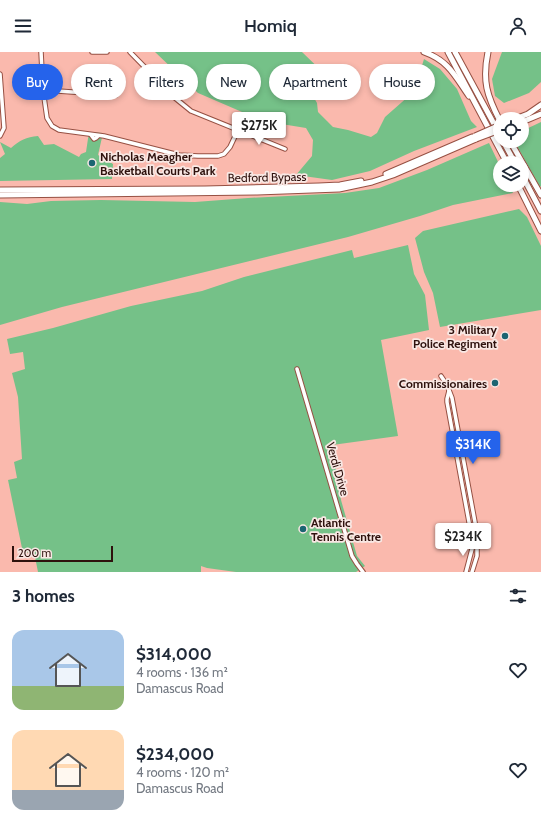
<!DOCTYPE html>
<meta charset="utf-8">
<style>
body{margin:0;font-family:Cabin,sans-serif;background:#f6f6f7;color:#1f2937;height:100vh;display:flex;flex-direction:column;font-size:15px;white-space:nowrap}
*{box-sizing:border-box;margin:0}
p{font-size:13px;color:#747a83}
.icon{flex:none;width:22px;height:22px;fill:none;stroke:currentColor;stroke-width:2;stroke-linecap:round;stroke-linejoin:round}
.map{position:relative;height:520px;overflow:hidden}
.details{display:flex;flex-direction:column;background:#fff;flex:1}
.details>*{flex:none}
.top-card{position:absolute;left:12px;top:12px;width:517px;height:36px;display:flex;gap:8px}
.controls{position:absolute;left:493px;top:60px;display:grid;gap:8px}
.controls a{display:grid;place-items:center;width:36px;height:36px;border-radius:50%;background:#fff;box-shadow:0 2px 6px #0003;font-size:20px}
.scale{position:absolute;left:12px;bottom:10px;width:101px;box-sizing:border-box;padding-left:4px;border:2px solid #2e110d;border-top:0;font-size:11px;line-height:14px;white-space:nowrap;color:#2e110d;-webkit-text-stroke:3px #f9e8e4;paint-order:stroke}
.price{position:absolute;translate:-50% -34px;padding:0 9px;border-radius:4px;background:#fff;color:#222;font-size:13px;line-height:26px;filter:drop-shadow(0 1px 2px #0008)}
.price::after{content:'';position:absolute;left:50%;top:24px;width:12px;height:9px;margin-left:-6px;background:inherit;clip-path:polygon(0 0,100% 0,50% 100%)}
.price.current{background:#2563eb;color:#fff}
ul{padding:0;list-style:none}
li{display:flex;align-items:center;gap:12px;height:100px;padding:0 12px}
li span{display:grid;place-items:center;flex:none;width:112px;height:80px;border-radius:12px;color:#555}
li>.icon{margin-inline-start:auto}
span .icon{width:48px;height:48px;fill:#fffc;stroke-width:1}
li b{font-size:17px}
h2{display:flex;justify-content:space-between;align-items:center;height:48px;padding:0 12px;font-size:17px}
.pill{padding:0 14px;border-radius:18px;background:#fff;box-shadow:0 2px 6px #0003;font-size:14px;line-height:36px}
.pill.current{background:#2563eb;color:#fff}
header{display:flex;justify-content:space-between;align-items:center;height:52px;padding:0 12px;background:#fff;font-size:18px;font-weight:600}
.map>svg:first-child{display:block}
.green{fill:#75c188}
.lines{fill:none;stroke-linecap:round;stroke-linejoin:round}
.minor-casing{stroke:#965043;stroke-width:5.5}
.highway-casing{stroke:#965043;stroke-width:7}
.minor{stroke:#fff;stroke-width:3.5}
.highway{stroke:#fff;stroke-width:5}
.highway-bridge-casing{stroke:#965043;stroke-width:7;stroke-linecap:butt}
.highway-bridge{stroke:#fff;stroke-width:5}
.poi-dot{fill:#1b6572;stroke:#f9e8e4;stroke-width:1.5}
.labels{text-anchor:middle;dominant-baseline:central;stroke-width:3.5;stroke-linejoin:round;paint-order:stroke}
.poi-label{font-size:12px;font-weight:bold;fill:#2e110d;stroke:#f9e8e4;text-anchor:start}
.street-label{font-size:12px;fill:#2e110d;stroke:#f9e8e4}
</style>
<header><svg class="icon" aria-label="menu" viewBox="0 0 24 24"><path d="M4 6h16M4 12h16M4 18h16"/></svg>Homiq<svg class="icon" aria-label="person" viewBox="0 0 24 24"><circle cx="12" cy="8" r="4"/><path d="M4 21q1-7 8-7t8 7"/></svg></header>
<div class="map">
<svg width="541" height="520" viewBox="0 0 541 520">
<rect width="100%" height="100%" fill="#fab9ad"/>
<g class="green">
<path d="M155,0H302L334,31V38L327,39L310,24L287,12L282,20L285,35L310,39L317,51L318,60L333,75L348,78L371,85L377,81L385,65L410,43L407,33L400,24L401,19L421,17L424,7L440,17L457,37L471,69L477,75L414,99L370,119L332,128L296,123L312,104L313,88L306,76L263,69L198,41Z"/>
<path d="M502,0H541V30L529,41L504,51L495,44L492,27Z"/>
<path d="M541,70V134L540,135L514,89H522V79Z"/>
<path d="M89,80L103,81L98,103L113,112L112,127L0,129V106L5,102L0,90L11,96C20,88 26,85 38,84L44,93L54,92L79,105L81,102L86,100Z"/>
<path d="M489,91L500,114V133H509L513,141L453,153L420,164L348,185L62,255L0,273V150L27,152L51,149L101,148L195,150L248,146L345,141L379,136L427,118Z"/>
<path d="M519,157L527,165L541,194V258L440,275L433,241L424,220L415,186L423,179Z"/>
<path d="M408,193L414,222L425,243L429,278L381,288L398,384L332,393L341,448L357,504L365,514L356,520H236L207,516L201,514V520H38L34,500L23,501L8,428L17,426L14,410L22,407L18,345L12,321L25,317L23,300L10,302L7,287L53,276L131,254L202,239L244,225L352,198L354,206Z"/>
</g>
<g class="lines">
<defs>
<g id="minor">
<path d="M41,0L43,38L47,66L52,74L59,78L104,84L179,103L198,104H218L224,102L230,95L238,78"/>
<path d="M92,0H107"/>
<path d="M130,0L175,46L191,59L285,97"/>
<path d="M0,22L4,76L0,84"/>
<path d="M43,38L116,43"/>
<path d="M91,83L94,87L96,86L98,84"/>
<path d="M297,317L352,504L357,512L363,520"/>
<path d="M441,324L447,333L452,346L477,481V504L472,520"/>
<path d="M449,339L447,347V350L471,481L472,497L466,520"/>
</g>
<g id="highway">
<path d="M424,0C449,9 455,24 469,44"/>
<path d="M448,0L507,111"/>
<path d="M455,0L500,83"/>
<path d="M488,0C482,29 487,44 500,69"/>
<path d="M515,67L528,62L541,53"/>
<path d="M522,70L541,62"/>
<path d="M503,89L515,111"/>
<path d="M510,89L541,143"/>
<path d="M386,122L472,85"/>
<path d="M522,123L541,159"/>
<path d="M518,133L541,179"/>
<path d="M0,138L205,137L319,134L340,133L361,129"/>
<path d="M0,143L257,140L339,137L372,130L393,123L476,87"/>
</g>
</defs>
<use href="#minor" class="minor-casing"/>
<use href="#highway" class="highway-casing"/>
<use href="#minor" class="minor"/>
<use href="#highway" class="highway"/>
<defs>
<g id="highway-bridge">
<path d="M475,84L500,73"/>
<path d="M476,87L500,78"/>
</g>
</defs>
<use href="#highway-bridge" class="highway-bridge-casing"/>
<use href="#highway-bridge" class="highway-bridge"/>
</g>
<g class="poi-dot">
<circle cx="92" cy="111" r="4"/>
<circle cx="505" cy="284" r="4"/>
<circle cx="495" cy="331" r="4"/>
<circle cx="303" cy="477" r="4"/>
</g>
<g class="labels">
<g class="poi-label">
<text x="100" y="104">Nicholas Meagher<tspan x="100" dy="14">Basketball Courts Park</tspan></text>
<text x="497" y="277" text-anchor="end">3 Military<tspan x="497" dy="14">Police Regiment</tspan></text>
<text x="487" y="331" text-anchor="end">Commissionaires</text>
<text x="311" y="470">Atlantic<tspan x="311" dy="14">Tennis Centre</tspan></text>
</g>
<g class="street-label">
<text transform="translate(267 125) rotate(-1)">Bedford Bypass</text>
<text transform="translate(338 417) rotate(74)">Verdi Drive</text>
</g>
</g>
</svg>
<div class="controls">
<a><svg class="icon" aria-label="locate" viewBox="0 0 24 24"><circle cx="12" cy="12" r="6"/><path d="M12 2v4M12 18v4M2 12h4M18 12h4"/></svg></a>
<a><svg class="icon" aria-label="layers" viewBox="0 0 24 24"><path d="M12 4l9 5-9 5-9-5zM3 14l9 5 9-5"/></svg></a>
</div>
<div class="scale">200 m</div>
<b class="price" style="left:259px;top:94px">$275K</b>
<b class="price current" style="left:473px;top:413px">$314K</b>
<b class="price" style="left:463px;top:505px">$234K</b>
<div class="top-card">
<a class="pill current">Buy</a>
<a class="pill">Rent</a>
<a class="pill">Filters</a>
<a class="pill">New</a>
<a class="pill">Apartment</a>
<a class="pill">House</a>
</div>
</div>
<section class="details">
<h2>3 homes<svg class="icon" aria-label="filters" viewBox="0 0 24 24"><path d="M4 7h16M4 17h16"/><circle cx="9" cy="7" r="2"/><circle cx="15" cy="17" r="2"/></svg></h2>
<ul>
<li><span style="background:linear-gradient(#a9c7e8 70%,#8fb573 0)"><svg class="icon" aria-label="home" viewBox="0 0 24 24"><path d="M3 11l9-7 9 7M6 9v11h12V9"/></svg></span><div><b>$314,000</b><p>4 rooms · 136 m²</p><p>Damascus Road</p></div><svg class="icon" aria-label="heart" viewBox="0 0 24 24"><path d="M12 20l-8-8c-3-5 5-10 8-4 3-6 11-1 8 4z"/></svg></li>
<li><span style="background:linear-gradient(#ffd9b3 75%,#9aa5b1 0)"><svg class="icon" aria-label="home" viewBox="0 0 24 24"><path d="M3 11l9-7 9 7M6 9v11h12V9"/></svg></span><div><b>$234,000</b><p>4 rooms · 120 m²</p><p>Damascus Road</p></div><svg class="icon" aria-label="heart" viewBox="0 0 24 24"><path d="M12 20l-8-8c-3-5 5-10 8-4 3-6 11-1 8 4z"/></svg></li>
</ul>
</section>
